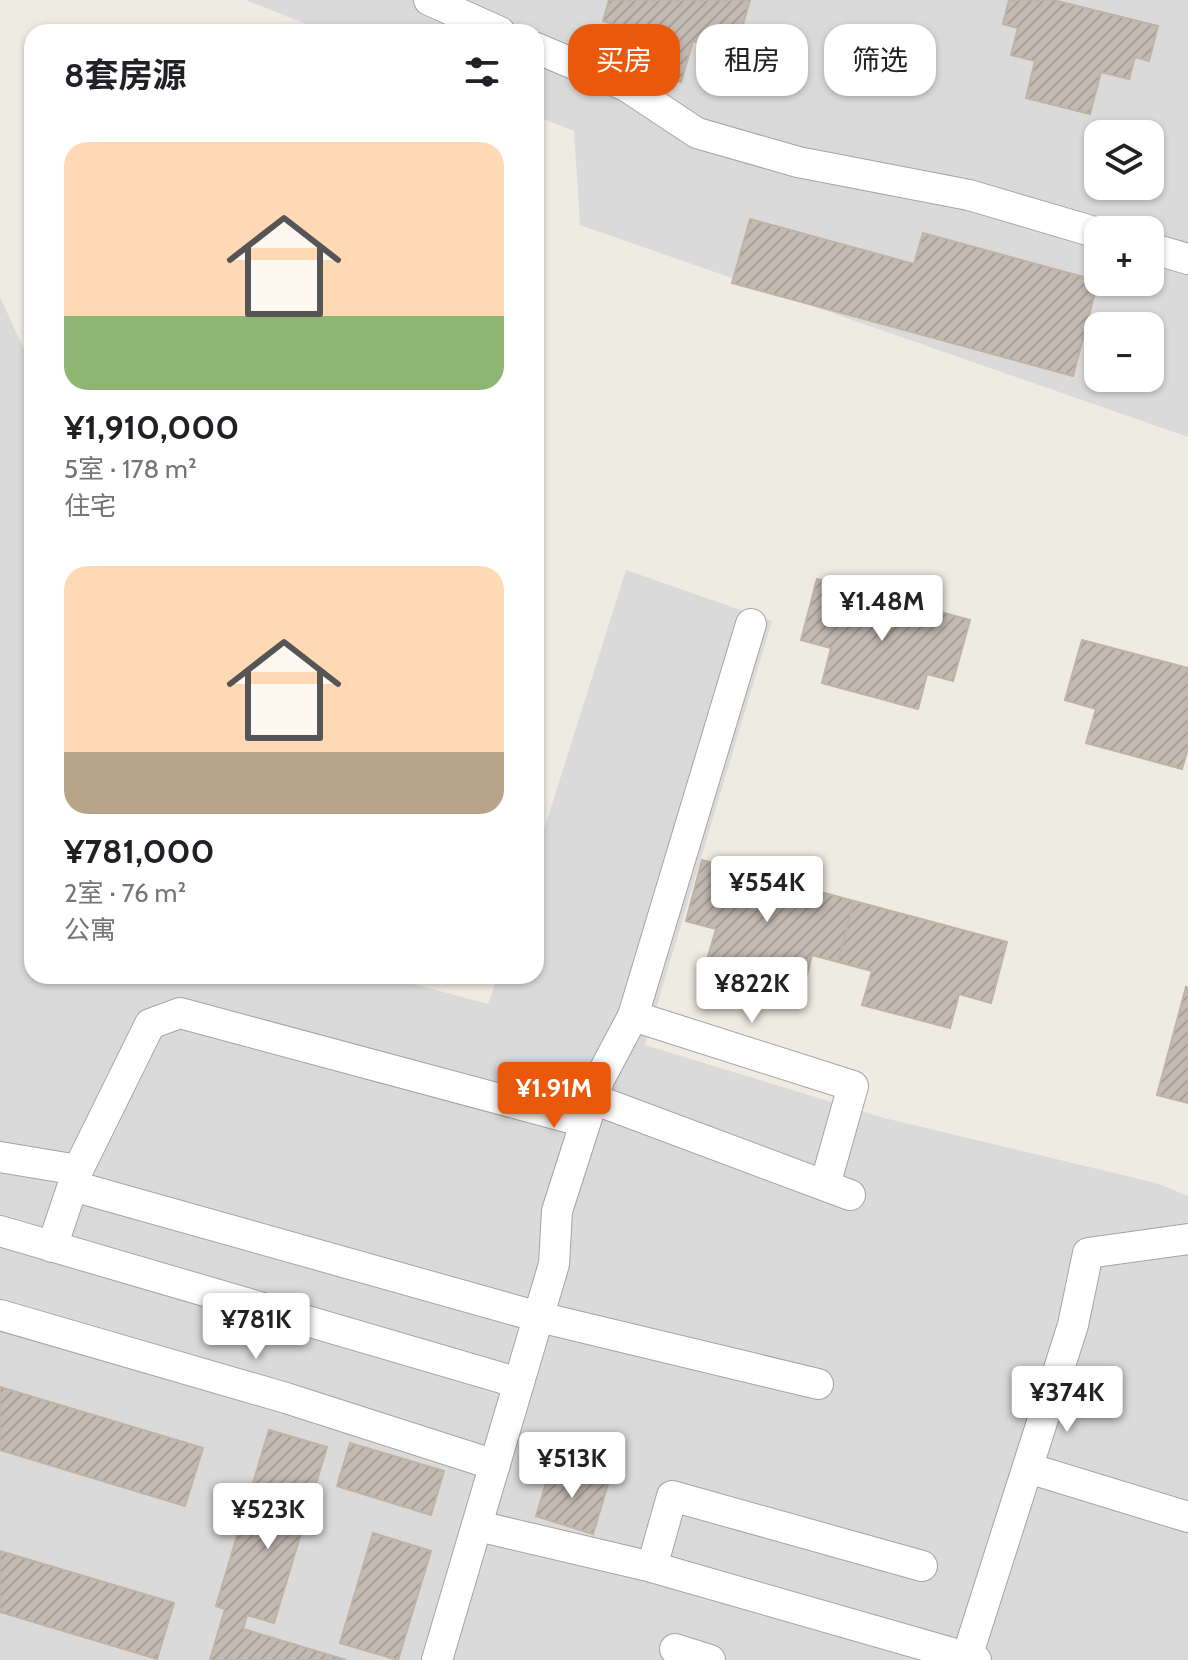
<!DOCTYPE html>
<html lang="zh">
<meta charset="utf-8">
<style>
body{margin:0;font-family:Cabin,"Noto Sans SC",sans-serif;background:#f2f2f2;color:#202124;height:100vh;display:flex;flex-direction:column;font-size:30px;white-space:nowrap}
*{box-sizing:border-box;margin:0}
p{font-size:26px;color:#757577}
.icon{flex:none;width:44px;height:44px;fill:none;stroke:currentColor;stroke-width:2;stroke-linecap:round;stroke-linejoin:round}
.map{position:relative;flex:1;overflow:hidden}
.drawer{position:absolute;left:24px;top:24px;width:520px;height:960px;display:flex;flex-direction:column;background:#fff;border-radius:24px;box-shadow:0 2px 6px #0004}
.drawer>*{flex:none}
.banner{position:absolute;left:568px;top:24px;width:500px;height:72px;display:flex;gap:16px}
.tools{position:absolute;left:1084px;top:120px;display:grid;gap:16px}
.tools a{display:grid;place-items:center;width:80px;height:80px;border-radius:16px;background:#fff;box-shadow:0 2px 6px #0004;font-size:40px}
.price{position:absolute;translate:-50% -68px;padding:0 18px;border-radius:8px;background:#fff;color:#222;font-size:26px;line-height:52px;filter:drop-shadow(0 2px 4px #0008)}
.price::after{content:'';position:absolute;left:50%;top:48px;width:24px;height:18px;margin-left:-12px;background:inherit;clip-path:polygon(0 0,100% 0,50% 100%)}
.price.on{background:#ea580c;color:#fff}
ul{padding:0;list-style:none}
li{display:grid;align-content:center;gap:16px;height:424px;padding:0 40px}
li span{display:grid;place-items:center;height:248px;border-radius:24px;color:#555}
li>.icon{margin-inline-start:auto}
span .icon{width:144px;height:144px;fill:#fffc;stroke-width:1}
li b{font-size:34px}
h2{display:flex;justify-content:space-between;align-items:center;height:96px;padding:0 40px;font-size:34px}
.pill{padding:0 28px;border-radius:24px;background:#fff;box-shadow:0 2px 6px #0004;font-size:28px;line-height:72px}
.pill.on{background:#ea580c;color:#fff}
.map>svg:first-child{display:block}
.residential{fill:#dbdada;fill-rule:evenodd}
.building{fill:url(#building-hatch);stroke:#c0b2a4;stroke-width:2}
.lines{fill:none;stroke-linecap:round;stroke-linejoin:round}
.minor-casing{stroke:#a4a4a4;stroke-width:32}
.minor{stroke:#fff;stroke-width:30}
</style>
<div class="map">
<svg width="1188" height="1660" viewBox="0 0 1188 1660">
<defs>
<pattern id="building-hatch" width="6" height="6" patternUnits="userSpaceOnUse" patternTransform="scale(2)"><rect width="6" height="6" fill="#c3bab2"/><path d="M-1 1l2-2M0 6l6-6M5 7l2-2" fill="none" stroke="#a79f99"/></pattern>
</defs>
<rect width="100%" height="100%" fill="#eeebe2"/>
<g class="residential">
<path d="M246,0H1188V437L580,225L574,131L536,116V32H326ZM1098,134H1150V186H1098ZM1098,230H1150V282H1098ZM1098,326H1150V378H1098Z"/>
<path d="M0,297L32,367V976H384L488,1004L498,976H536V855L626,570L772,621L645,1045L884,1118L1156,1183L1188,1196V1660H0Z"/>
</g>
<g class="building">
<path d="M609,0H750L741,31L727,27L721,48L693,41L681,82L617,65L628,28L603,21Z"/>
<path d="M1009,0H1053L1158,26L1149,61L1135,57L1129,79L1101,72L1090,114L1026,98L1035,61L1011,55L1018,28L1003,24Z"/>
<path d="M750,219L914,264L923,233L1098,281L1073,376L732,283Z"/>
<path d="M817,579L970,620L953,681L927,674L918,709L822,683L831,648L801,640Z"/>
<path d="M1082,640L1188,668V748L1182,769L1086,743L1096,709L1065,700Z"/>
<path d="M702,860L854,901L838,962L812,955L803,990L706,963L716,929L686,921Z"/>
<path d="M854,901L1007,942L991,1003L959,994L950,1028L862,1005L872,971L838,962Z"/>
<path d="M1186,987L1188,988V1103L1157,1095Z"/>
<path d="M0,1387L203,1448L185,1506L0,1450Z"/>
<path d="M269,1430L327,1447L274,1623L247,1615L243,1629L346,1660H210L225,1609L216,1606Z"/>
<path d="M350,1443L444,1471L431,1515L337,1486Z"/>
<path d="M551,1467L608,1484L593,1534L536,1516Z"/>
<path d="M373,1533L431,1551L398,1660L340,1643Z"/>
<path d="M0,1551L174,1603L157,1659L0,1612Z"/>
</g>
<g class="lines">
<defs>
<g id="minor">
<path d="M429,0L500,32"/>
<path d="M536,48L626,86L697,133L798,162L969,195L1098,233"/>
<path d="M1150,248L1188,259"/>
<path d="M633,1016L853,1086L825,1185"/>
<path d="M593,1099L850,1195"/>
<path d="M0,1157L78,1170"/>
<path d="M73,1186L539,1317L818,1384"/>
<path d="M0,1231L519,1383"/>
<path d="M52,1247L78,1170L150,1024L180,1013L585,1122"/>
<path d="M0,1315L286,1398L495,1465"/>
<path d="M1028,1468L1188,1517"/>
<path d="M478,1526L652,1567L976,1660"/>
<path d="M652,1567L672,1496L922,1566"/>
<path d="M675,1649L710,1660"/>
<path d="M437,1660L554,1264L557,1211L599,1080L633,1016L751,624"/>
<path d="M966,1660L1073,1325L1088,1253L1188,1239"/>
</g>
</defs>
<use href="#minor" class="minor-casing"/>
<use href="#minor" class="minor"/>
</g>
</svg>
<div class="tools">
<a><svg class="icon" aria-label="layers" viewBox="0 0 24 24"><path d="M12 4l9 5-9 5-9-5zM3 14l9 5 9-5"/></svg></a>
<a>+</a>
<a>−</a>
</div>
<b class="price" style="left:882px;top:643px">¥1.48M</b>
<b class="price" style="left:767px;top:924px">¥554K</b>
<b class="price" style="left:752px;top:1025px">¥822K</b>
<b class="price on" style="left:554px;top:1130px">¥1.91M</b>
<b class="price" style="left:256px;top:1361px">¥781K</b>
<b class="price" style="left:1067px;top:1434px">¥374K</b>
<b class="price" style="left:572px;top:1500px">¥513K</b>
<b class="price" style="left:268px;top:1551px">¥523K</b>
<div class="banner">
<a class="pill on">买房</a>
<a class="pill">租房</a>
<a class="pill">筛选</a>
</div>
<section class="drawer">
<h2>8套房源<svg class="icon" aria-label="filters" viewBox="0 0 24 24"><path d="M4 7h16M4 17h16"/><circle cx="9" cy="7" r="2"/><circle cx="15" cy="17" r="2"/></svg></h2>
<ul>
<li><span style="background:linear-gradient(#ffd9b3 70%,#8fb573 0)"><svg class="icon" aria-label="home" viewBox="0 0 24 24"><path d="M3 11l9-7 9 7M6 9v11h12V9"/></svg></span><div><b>¥1,910,000</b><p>5室 · 178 m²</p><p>住宅</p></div></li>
<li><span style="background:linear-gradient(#ffd9b3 75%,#b9a48a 0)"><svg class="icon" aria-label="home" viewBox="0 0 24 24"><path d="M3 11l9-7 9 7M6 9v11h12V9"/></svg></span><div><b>¥781,000</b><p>2室 · 76 m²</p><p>公寓</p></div></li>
</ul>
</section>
</div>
